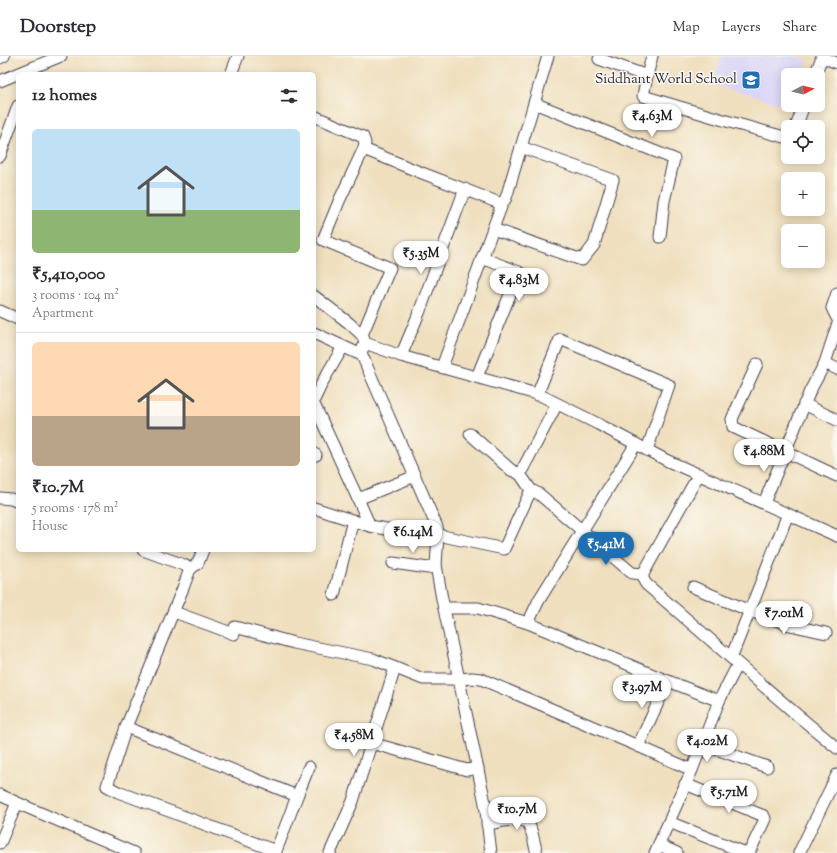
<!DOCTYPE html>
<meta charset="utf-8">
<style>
body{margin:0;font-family:"Sorts Mill Goudy",serif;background:#f7f7f7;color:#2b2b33;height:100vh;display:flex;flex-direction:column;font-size:15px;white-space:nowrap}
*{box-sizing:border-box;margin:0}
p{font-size:13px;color:#7c7c81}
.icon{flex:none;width:22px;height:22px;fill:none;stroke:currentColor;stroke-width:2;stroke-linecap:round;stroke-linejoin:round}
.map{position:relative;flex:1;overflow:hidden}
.details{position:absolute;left:16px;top:16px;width:300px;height:480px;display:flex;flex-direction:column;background:#fff;border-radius:6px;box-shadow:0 2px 10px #0003}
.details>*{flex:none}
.needle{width:26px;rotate:83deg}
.tools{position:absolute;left:781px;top:12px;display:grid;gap:8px}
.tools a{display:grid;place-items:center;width:44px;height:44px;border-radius:6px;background:#fff;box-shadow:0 2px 10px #0003;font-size:20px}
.price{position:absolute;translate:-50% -34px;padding:0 9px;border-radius:14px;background:#fff;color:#222;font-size:13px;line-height:26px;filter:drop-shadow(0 1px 2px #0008)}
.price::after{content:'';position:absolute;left:50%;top:24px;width:12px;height:9px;margin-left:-6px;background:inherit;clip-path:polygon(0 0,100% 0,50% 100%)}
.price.selected{background:#1f6fb2;color:#fff}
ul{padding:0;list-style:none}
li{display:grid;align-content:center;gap:8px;height:212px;padding:0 16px}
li+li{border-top:1px solid #e1e1e2}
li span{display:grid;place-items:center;height:124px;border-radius:6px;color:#555}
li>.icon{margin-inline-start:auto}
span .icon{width:72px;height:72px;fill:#fffc;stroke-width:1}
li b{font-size:17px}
h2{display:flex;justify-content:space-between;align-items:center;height:48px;padding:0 16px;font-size:17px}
header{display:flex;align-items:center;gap:24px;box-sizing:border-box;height:56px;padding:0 20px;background:#fff;border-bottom:1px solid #e1e1e2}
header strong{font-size:19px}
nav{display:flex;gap:22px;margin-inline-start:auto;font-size:14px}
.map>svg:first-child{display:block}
.built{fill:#dad6f7}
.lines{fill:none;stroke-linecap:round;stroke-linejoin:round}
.minor-casing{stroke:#413e4f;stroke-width:13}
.minor{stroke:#fff;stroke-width:11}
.labels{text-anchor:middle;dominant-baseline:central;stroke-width:3;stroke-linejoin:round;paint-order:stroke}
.poi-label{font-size:14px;fill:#22223b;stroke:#fbf7ec;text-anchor:end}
</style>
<header>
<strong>Doorstep</strong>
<nav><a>Map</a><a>Layers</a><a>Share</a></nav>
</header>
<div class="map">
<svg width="837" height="797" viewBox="0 0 837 797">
<rect width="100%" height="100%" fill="#fbf7ec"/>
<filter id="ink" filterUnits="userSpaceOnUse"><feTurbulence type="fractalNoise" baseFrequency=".025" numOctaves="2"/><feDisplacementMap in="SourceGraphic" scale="8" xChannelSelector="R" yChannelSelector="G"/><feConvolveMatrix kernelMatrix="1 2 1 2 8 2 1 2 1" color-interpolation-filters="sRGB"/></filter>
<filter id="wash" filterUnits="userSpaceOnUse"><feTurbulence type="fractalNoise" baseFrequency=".012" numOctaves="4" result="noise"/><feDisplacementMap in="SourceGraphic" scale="16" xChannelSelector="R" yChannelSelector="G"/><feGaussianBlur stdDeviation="0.9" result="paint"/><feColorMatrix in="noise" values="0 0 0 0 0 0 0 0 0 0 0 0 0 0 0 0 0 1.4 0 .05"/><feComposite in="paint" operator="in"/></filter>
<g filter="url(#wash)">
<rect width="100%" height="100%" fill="#efdfbe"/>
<path class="built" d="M721,0H792L808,4L804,19H788V49H796L795,52L713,29Z"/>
</g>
<g filter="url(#ink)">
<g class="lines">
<defs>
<g id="minor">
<path d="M822,0V1L837,7"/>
<path d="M0,2L4,0"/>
<path d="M599,3L647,20L652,0"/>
<path d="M231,18L238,0"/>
<path d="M815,19L822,1"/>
<path d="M647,20L643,40L730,66L788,82"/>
<path d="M0,25L61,0"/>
<path d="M534,47L674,103L664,145L660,181"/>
<path d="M314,60L363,81L365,87L364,92L366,94L417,115L502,148L506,142L548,0"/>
<path d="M796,71L804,49"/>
<path d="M0,100L18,50"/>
<path d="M493,173L582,204L594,189L613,124L521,91"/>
<path d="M837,237L832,252L837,262"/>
<path d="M314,240L349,267L362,279L390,212L323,184L340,143L364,92"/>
<path d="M0,255L18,263"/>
<path d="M314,277L357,297H361"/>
<path d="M363,281L365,287L401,300L419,257L465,133"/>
<path d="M365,287L361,297L437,471L438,479L436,509L442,543L485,747L491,797"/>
<path d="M401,300L540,339L598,368L668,405L837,480"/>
<path d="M825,307L837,313"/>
<path d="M757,308L732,363L733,371L837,420"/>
<path d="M442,311L502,148"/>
<path d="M477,321L519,216L482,202"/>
<path d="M537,339L560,283L669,329L647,394"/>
<path d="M314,344L323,325L343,291"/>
<path d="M314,348L358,443L415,420"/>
<path d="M804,348L837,364"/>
<path d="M470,378L511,414L520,418L531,434L539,438L632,517L643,518"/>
<path d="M314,398L316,399"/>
<path d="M520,418L557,348"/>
<path d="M699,418L643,518V523L646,528L796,658L837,692"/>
<path d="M0,442L11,443L18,446"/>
<path d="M358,443L370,470"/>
<path d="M764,447L810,335L825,307L837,270"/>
<path d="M314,452L370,470L402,476L438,479L504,493L531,434"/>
<path d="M393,507L428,512L436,509"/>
<path d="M190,513L198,507L203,494"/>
<path d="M693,531L750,555L790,569L826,577"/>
<path d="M334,539L353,464"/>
<path d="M444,552H478L528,567L668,625L719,645"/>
<path d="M174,556L234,578"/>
<path d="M528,567L539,544L636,388"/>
<path d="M235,571L294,587L373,603L423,623H459L472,622L481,623L638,690L692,714"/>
<path d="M731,602L788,458"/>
<path d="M126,671L297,740L276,795L118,736L107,730L126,671L183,532L190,513L184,509L143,494"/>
<path d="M702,688L767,711"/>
<path d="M638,690L668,625"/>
<path d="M369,692L375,688L467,714L478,712"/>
<path d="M685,728L764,760L765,763L749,797"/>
<path d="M0,739L31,753L134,797"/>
<path d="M297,740L309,711"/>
<path d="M669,766L746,797"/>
<path d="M487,768C498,767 524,758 529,769C533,777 534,788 537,797"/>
<path d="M0,787L17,747"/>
<path d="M659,789L677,797"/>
<path d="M330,797L353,745L395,612"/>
<path d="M655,797L692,714L719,645L738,608"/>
<path d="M799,797L837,719"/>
</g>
</defs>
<use href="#minor" class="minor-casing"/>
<use href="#minor" class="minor"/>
</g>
</g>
<defs>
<symbol id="school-square" viewBox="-11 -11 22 22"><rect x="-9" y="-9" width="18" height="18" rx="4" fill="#1f6fb2" stroke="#fbf7ec"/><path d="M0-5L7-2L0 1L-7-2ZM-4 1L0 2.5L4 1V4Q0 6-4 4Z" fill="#fff"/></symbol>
</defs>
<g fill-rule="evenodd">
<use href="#school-square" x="740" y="13" width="22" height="22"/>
</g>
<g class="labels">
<g class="poi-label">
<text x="737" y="24">Siddhant World School</text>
</g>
</g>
</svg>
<div class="tools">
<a><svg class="needle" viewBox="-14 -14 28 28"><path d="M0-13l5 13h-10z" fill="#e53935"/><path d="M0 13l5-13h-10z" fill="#7c7c81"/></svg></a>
<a><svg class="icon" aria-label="locate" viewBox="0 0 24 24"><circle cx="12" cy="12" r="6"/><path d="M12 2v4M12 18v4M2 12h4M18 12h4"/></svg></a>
<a>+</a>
<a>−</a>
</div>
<b class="price" style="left:652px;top:82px">₹4.63M</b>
<b class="price" style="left:421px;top:219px">₹5.35M</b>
<b class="price" style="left:519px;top:246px">₹4.83M</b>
<b class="price" style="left:764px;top:417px">₹4.88M</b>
<b class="price" style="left:413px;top:498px">₹6.14M</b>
<b class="price selected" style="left:606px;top:510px">₹5.41M</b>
<b class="price" style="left:784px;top:579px">₹7.01M</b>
<b class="price" style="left:642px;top:653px">₹3.97M</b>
<b class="price" style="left:354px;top:701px">₹4.58M</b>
<b class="price" style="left:707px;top:707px">₹4.02M</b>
<b class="price" style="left:729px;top:758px">₹5.71M</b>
<b class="price" style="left:517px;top:775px">₹10.7M</b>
<section class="details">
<h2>12 homes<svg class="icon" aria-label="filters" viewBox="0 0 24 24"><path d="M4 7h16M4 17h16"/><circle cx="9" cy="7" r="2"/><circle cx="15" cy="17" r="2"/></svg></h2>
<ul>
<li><span style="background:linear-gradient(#bfe0f5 65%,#8fb573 0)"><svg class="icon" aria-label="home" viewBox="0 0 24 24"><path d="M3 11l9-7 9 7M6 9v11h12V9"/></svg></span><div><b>₹5,410,000</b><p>3 rooms · 104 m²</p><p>Apartment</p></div></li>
<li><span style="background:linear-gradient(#ffd9b3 60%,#b9a48a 0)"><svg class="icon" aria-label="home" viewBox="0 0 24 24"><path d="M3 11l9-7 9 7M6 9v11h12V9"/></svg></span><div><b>₹10.7M</b><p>5 rooms · 178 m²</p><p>House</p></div></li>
</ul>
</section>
</div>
